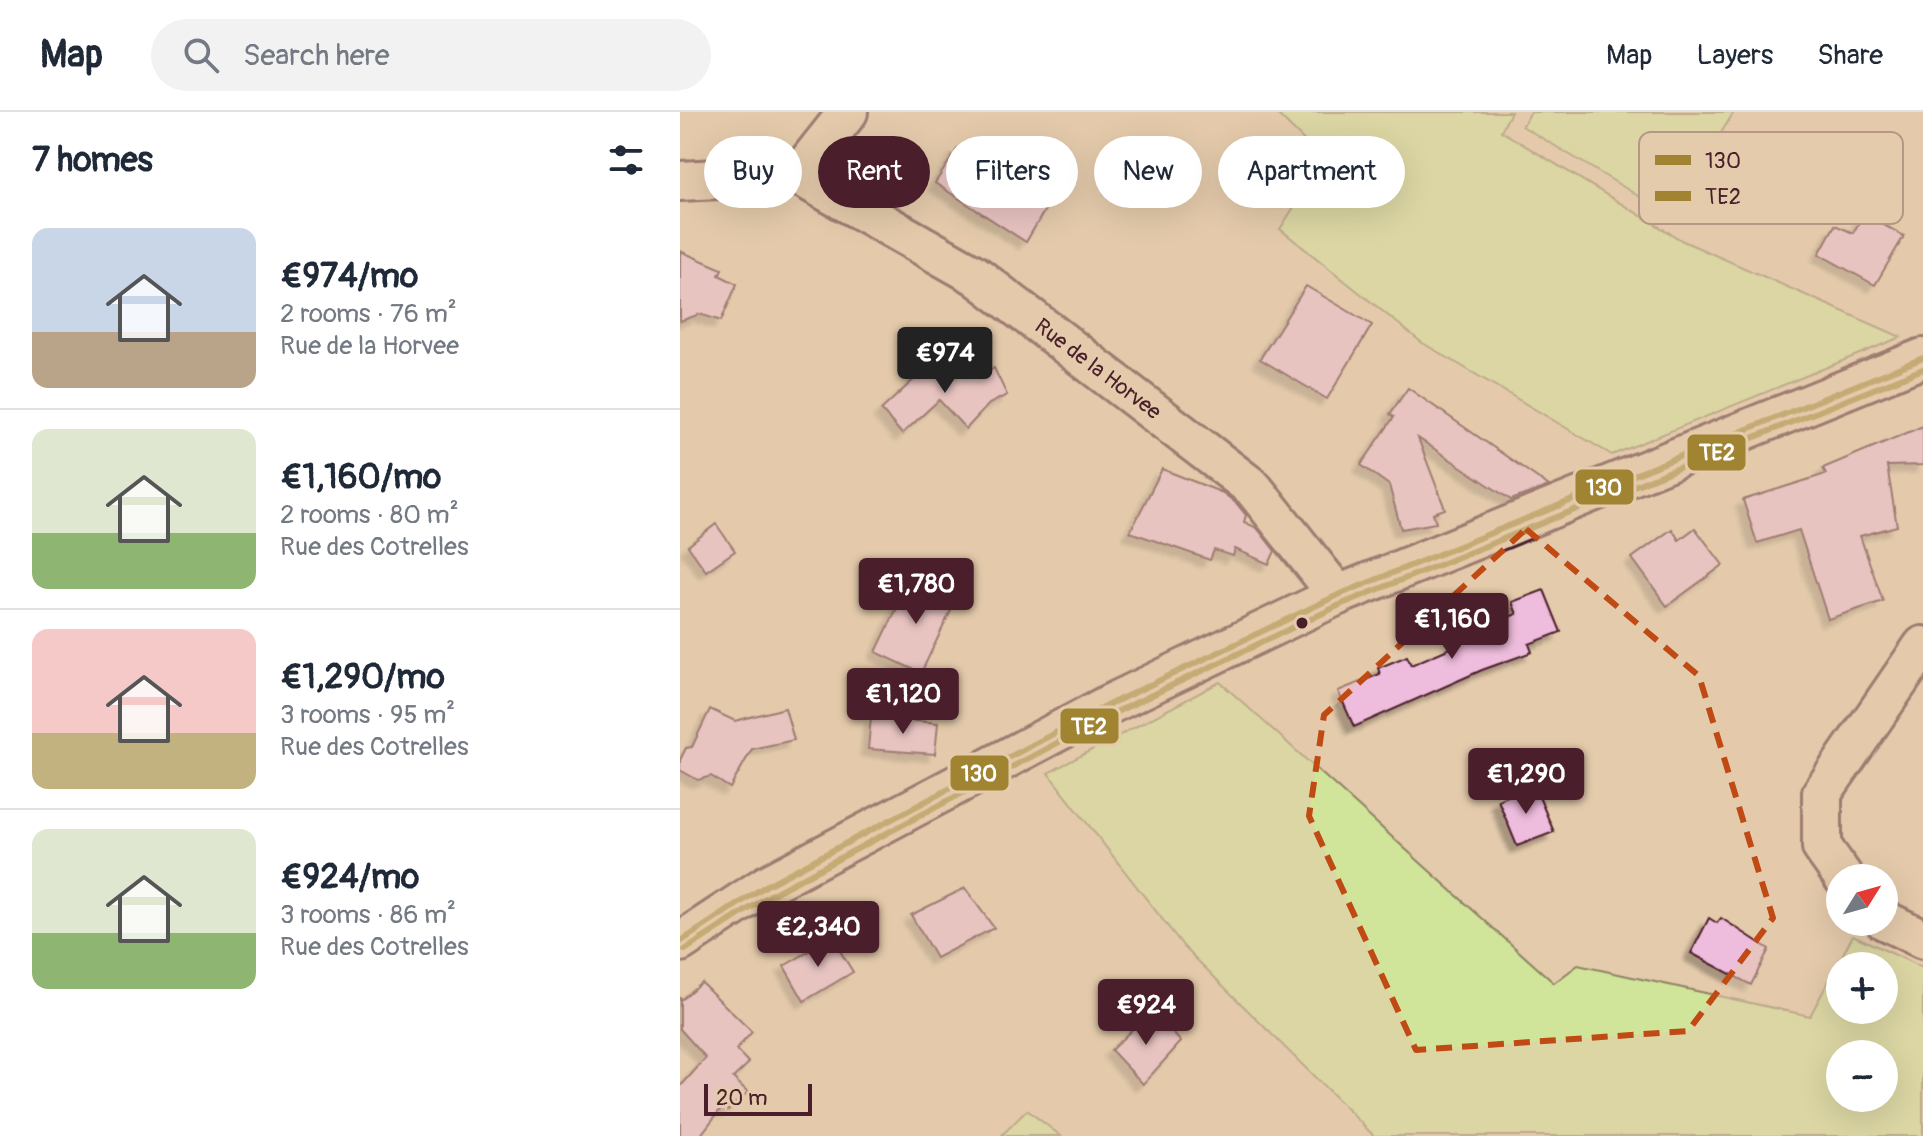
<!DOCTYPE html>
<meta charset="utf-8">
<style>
body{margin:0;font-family:Pangolin,sans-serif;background:#f2f2f3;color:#1f2937;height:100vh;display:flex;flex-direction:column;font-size:30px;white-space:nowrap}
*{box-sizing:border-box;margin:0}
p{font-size:26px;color:#747a83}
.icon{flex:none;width:44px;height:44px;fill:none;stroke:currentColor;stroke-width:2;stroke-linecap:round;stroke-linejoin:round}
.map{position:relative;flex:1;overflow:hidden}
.side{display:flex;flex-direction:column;background:#fff;width:680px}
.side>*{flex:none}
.top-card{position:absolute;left:24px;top:24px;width:760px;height:72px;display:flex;gap:16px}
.needle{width:52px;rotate:53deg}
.buttons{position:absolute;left:1146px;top:752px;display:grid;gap:16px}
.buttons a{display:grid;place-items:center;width:72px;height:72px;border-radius:50%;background:#fff;box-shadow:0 8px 32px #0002;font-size:40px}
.scale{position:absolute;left:24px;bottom:20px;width:108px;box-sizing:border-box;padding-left:8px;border:4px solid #4a1f2b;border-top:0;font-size:22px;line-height:28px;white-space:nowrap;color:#4a1f2b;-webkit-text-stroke:6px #e4cbac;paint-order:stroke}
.price{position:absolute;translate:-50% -68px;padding:0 18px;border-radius:8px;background:#4a1f2b;color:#fff;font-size:26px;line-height:52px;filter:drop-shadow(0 2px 4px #0008)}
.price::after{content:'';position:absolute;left:50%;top:48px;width:24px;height:18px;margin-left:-12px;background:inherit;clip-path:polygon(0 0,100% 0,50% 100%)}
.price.on{background:#222;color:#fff}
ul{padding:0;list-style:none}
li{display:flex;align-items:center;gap:24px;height:200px;padding:0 32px}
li+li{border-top:2px solid #e0e1e3}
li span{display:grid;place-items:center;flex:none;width:224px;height:160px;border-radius:16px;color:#555}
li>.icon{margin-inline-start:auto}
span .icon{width:96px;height:96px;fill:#fffc;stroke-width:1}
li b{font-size:34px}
h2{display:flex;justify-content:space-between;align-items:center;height:96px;padding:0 32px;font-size:34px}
.pill{padding:0 28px;border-radius:36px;background:#fff;box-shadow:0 8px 32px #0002;font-size:28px;line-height:72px}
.pill.on{background:#4a1f2b;color:#fff}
header{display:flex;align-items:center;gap:48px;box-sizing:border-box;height:112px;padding:0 40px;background:#fff;border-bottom:2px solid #e0e1e3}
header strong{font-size:38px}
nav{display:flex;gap:44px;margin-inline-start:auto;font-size:28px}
.search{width:560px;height:72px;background:#f2f2f3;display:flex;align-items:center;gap:20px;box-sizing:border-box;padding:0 28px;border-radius:44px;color:#747a83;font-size:30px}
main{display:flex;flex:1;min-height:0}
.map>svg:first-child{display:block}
.green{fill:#d0e59a;stroke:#8d8262;stroke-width:2;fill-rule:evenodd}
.building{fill:#eebcdc;stroke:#4a1f2b;stroke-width:2;filter:url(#shadow)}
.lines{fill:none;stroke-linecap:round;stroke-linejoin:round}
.minor-casing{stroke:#4a1f2b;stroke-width:44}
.minor{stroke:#e4cbac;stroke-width:38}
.bus-1-casing{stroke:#e4cbac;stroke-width:12}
.bus-2-casing{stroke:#e4cbac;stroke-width:12}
.bus-1{stroke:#a08432;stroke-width:6}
.bus-2{stroke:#a08432;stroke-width:6}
.marked{fill:none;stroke:#c04a14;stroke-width:6;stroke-dasharray:16 10;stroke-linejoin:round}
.bus-dot{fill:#4a1f2b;stroke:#e4cbac;stroke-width:3}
.labels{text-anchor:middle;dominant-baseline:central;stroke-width:6;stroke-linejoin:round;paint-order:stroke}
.street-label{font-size:22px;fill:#4a1f2b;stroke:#e4cbac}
.key{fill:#e4cbac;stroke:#b69785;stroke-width:2}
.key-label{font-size:22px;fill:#4a1f2b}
.line-badge{stroke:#e4cbac;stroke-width:3}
.badge-label{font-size:22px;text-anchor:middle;font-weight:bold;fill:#fff}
</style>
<header>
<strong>Map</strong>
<div class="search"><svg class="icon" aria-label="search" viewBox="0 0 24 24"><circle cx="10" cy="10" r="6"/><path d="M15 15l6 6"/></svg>Search here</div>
<nav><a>Map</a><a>Layers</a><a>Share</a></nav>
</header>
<main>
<section class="side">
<h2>7 homes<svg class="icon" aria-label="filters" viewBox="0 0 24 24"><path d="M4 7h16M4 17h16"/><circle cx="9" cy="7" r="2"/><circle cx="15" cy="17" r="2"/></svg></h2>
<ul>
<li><span style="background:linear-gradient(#c9d6e8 65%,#b9a48a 0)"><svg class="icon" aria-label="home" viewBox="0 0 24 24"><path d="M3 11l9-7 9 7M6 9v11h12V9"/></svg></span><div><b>€974/mo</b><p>2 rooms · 76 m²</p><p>Rue de la Horvee</p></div></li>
<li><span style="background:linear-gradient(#dfe7d0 65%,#8fb573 0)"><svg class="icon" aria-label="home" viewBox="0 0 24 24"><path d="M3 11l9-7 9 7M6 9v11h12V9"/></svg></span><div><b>€1,160/mo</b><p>2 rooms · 80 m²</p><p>Rue des Cotrelles</p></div></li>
<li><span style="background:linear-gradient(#f6c9c9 65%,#c2b280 0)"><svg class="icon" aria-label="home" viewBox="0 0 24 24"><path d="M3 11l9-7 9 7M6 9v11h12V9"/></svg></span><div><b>€1,290/mo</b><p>3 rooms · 95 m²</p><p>Rue des Cotrelles</p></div></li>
<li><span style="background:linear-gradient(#dfe7d0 65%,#8fb573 0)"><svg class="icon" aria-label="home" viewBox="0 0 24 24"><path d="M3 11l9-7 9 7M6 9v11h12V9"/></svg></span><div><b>€924/mo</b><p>3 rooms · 86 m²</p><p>Rue des Cotrelles</p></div></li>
</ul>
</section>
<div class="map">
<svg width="1243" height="1024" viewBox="0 0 1243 1024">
<defs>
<filter id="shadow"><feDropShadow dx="-7" dy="7" stdDeviation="2" flood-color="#0004"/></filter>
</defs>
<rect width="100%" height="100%" fill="#e4cbac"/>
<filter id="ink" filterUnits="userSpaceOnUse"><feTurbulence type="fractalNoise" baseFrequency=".0125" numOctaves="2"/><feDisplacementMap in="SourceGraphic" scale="16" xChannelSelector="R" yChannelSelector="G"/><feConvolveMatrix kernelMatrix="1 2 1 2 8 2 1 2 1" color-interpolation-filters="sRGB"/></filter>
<g filter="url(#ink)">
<g class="green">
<path d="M595,0H831L821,19L1003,129L1221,225L932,343L741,230L600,117L644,48Z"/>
<path d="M851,0H1054L990,103L842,14Z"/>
<path d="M540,570L874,871L898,853L1130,904L1173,823L1243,856V1024H694L504,835L368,661ZM1204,854V898H1160V854ZM1204,942V986H1160V942Z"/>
<path d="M347,998L381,1024H321Z"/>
</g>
<g class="building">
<path d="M278,36L369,91L346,130L255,71Z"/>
<path d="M1184,102L1224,124L1195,173L1139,142L1155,113L1173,121Z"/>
<path d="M0,139L42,157L39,163L57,172L41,209L20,202L0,209Z"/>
<path d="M626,174L692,213L647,287L580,247Z"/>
<path d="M255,248L266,260L280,248L298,263L314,256L327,283L309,292L286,317L259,288L222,322L201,298Z"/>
<path d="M728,276L869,374L831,388L738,326L765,397L753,401L756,411L721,417L709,373L681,353L714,305L710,302Z"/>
<path d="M1243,314V353L1207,354L1217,414L1180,424L1203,489L1148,507L1119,418L1077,431L1063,388L1146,362L1143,356Z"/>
<path d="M482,357L543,381L557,392L566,403L564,410L577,416L595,439L589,452L555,437L553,444L534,438L530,448L450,420Z"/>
<path d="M36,412L55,439L26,459L8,434Z"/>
<path d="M1015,416L1043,453L987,494L952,446L992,417L999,428Z"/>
<path d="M231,467L276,488L241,561L196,540Z"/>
<path d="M864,478L881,520L849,532L852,540L802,558L674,615L658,579L700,562L698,556L727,544L731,553L789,528L786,521L837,502L832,490Z"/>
<path d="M105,596L114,628L72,637L50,676L31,664L18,668L0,658V648L6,636L12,635L30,597L55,609Z"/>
<path d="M191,605L258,611L255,642L188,637Z"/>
<path d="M854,673L874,720L837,734L818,688Z"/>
<path d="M285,776L314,816L256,846L231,803Z"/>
<path d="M1029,806L1037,811L1041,806L1089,837L1071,873L1011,841Z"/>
<path d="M152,826L173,860L124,889L104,854Z"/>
<path d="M21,870L72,920L56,938L69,951L53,966L68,980L48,998L43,994L20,1024H0V975L26,946L0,917V886L2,887Z"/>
<path d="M472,898L501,930L463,972L431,938Z"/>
</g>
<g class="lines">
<defs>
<g id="minor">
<path d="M118,63L168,0"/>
<path d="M0,69L118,63L295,163L573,376L658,483"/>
<path d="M1164,766L1142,735V681L1243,534"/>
<path d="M1204,808L1243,827"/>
<path d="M0,830L87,773L426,594L658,483L1243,246"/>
</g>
</defs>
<use href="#minor" class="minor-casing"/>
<use href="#minor" class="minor"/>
<defs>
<path id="bus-1" d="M0,830L87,773L426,594L658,483L1243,246"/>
<path id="bus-2" d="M5,838L92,782L430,603L662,492L1243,257"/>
</defs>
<use href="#bus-1" class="bus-1-casing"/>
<use href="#bus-2" class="bus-2-casing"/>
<use href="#bus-1" class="bus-1"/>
<use href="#bus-2" class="bus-2"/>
</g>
</g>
<path d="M0 0H1243V1024H0ZM846,417L1019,564L1093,806L1008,919L736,938L629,704L644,603Z" fill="#e4cbac" fill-opacity=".55" fill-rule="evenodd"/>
<path class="marked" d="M846,417L1019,564L1093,806L1008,919L736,938L629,704L644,603Z"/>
<circle class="bus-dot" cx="622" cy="511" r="7"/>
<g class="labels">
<g class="street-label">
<text transform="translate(418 257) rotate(37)">Rue de la Horvee</text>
</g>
</g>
<rect x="959" y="20" width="264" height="92" rx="12" class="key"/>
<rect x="975" y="43" width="36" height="10" fill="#a08432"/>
<rect x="975" y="79" width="36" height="10" fill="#a08432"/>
<g class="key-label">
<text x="1025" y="56">130</text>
<text x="1025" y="92">TE2</text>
</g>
<g class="line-badge">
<rect x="1006" y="321" width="61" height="39" rx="8" fill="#a08432"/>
<rect x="894" y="356" width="61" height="38" rx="8" fill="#a08432"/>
<rect x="379" y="595" width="61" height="38" rx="8" fill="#a08432"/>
<rect x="269" y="642" width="61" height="38" rx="8" fill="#a08432"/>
</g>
<g class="badge-label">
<text x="1037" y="348">TE2</text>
<text x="924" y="383">130</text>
<text x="409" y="622">TE2</text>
<text x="299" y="669">130</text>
</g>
</svg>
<div class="buttons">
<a><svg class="needle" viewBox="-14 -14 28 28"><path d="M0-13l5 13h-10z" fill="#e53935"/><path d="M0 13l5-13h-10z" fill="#747a83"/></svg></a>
<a>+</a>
<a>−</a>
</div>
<div class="scale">20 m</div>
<b class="price on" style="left:265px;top:283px">€974</b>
<b class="price" style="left:236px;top:514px">€1,780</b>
<b class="price" style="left:772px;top:549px">€1,160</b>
<b class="price" style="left:223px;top:624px">€1,120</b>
<b class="price" style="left:846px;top:704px">€1,290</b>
<b class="price" style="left:138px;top:857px">€2,340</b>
<b class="price" style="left:466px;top:935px">€924</b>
<div class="top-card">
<a class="pill">Buy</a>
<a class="pill on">Rent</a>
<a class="pill">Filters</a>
<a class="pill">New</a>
<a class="pill">Apartment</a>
</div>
</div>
</main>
